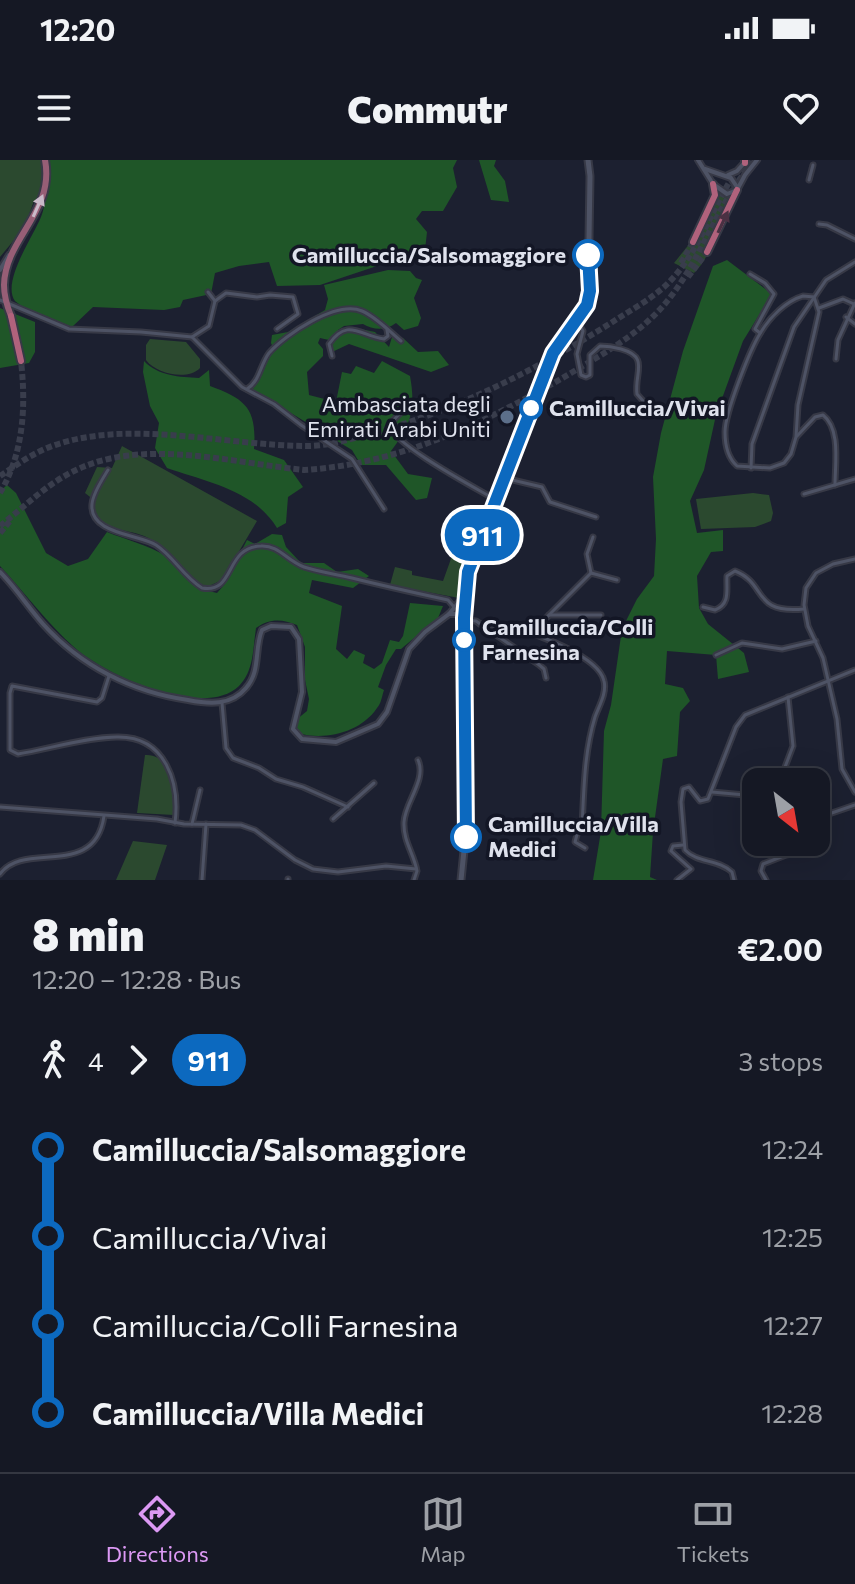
<!DOCTYPE html>
<html lang="en">
<head>
<meta charset="utf-8">
<style>
	:root { --surface:#151824; --page:#222531; --text:#f1f3f6; --muted:#9da0a6; --line:#343741; --accent:#dc99f4 }
	body { margin:0; font-family:Commissioner,sans-serif; background:var(--page); color:var(--text); height:100vh; display:flex; flex-direction:column; font-size:30px; white-space:nowrap }
	* { box-sizing:border-box; margin:0 }
	p { font-size:26px; color:var(--muted) }
	.icon { flex:none; width:44px; height:44px; fill:none; stroke:currentColor; stroke-width:2; stroke-linecap:round; stroke-linejoin:round }
	.map { position:relative; height:720px; overflow:hidden }
	.details { display:flex; flex-direction:column; background:var(--surface); flex:1 }
	.details>* { flex:none }
	.badge { padding:0 16px; border-radius:26px; font-size:28px; line-height:52px }
	.needle { width:52px; rotate:149deg }
	.controls { position:absolute; left:742px; top:608px; display:grid; gap:16px }
	.controls a { display:grid; place-items:center; width:88px; height:88px; border-radius:16px; background:var(--surface); box-shadow:0 8px 32px #0002,0 0 0 2px var(--line); font-size:40px }
	.map>.badge { position:absolute; translate:-50% -50%; box-shadow:0 0 0 4px #fff }
	.legs { display:flex; align-items:center; gap:12px; height:88px; padding:0 32px; font-size:26px }
	.legs p { margin-inline-start:auto }
	.summary { display:flex; align-items:center; justify-content:space-between; height:136px; padding:0 32px }
	h1 { font-size:44px; font-weight:800; line-height:60px }
	ul { padding:0 32px; list-style:none }
	li { display:flex; align-items:center; gap:28px; height:88px; font-size:30px }
	li i { display:grid; place-items:center; width:12px; height:100%; margin:0 10px; background:currentColor }
	li i::after { content:''; width:20px; height:20px; margin:-10px; border:6px solid; border-radius:50%; background:var(--surface) }
	li p { margin-inline-start:auto }
	li:first-child i { background:linear-gradient(#0000 50%,currentColor 0) }
	li:last-child i { background:linear-gradient(currentColor 50%,#0000 0) }
	.status { display:flex; justify-content:space-between; align-items:center; height:56px; padding:0 40px; background:var(--surface); direction:ltr }
	.status svg { height:22px; fill:currentColor }
	header { display:flex; justify-content:space-between; align-items:center; height:104px; padding:0 32px; background:var(--surface); font-size:36px; font-weight:800 }
	.dock { display:flex; justify-content:space-around; align-items:center; height:112px; border-top:2px solid var(--line); background:var(--surface); font-size:22px; color:var(--muted) }
	.dock a { display:grid; justify-items:center; gap:4px }
	.dock .selected { color:var(--accent) }
	.map>svg:first-child { display:block }
	.green { fill:#2b492f }
	.forest { fill:#1f5628 }
	.lines { fill:none; stroke-linecap:round; stroke-linejoin:round }
	.trunk-tunnel { stroke:#393d4c; stroke-width:6; stroke-dasharray:6 3; stroke-linecap:butt }
	.minor-casing { stroke:#373946; stroke-width:7 }
	.tertiary-casing { stroke:#373946; stroke-width:8 }
	.secondary-casing { stroke:#373946; stroke-width:9 }
	.primary-casing { stroke:#373946; stroke-width:10 }
	.trunk-casing { stroke:#373946; stroke-width:10 }
	.minor { stroke:#4e5365; stroke-width:3 }
	.tertiary { stroke:#4e5365; stroke-width:4 }
	.secondary { stroke:#4e5365; stroke-width:5 }
	.primary { stroke:#975e76; stroke-width:6 }
	.trunk { stroke:#b0627c; stroke-width:6 }
	.oneway { fill:#c9bac9 }
	.oneway2 { fill:#4a3143 }
	.line-1-casing { stroke:#fff; stroke-width:18 }
	.line-1 { stroke:#0c69bf; stroke-width:12 }
	.stop-1-dot { fill:#fff; stroke:#0c69bf; stroke-width:4 }
	.service-dot { fill:#5c6f8a; stroke:#131625; stroke-width:3 }
	.labels { text-anchor:middle; stroke-width:7; stroke-linejoin:round; paint-order:stroke }
	.stop-label { font-size:22px; font-weight:bold; fill:#dfe2ed; stroke:#131625; text-anchor:start }
	.poi-label { font-size:22px; fill:#dfe2ed; stroke:#131625; text-anchor:end }
</style>
</head>
<body>
<div class="status"><b>12:20</b><svg viewBox="0 0 49 12"><path d="M0 12V9h3v3zM5 12V6h3v6zM10 12V3h3v9zM15 12V0h3v12zM26 1h20v11H26zM47 4h2v5h-2z"/></svg></div>
<header><svg class="icon" aria-label="menu" viewBox="0 0 24 24"><path d="M4 6h16M4 12h16M4 18h16"/></svg>Commutr<svg class="icon" aria-label="heart" viewBox="0 0 24 24"><path d="M12 20l-8-8c-3-5 5-10 8-4 3-6 11-1 8 4z"/></svg></header>
<div class="map">
<svg width="855" height="720" viewBox="0 0 855 720">
	<rect width="100%" height="100%" fill="#1c2030"/>
	<g class="green">
		<path d="M0,0H42L44,20L39,41H34L24,68L0,97Z"/>
		<path d="M718,33L723,37H730C720,61 712,96 694,113L674,103L703,67Z"/>
		<path d="M150,179L186,182L200,199V208C188,221 156,214 146,200V185Z"/>
		<path d="M122,286L257,361L222,420L207,427C182,416 170,387 144,376C124,368 89,370 94,340L85,333L97,307L112,308Z"/>
		<path d="M753,333L769,335L773,353L771,361L755,367L701,369L696,339Z"/>
		<path d="M452,396L469,400L459,438L390,425L395,407L412,411V415L443,421Z"/>
		<path d="M145,595C173,593 176,635 174,655L137,653Z"/>
		<path d="M133,681L167,685L155,720H116Z"/>
	</g>
	<g class="forest">
		<path d="M42,0H457L453,8L457,27L443,51H422L416,59L427,72L425,90L320,125L277,126L269,102L239,106L215,113L211,134L183,140L180,147L164,150L93,147L72,167C57,160 27,152 15,141C0,120 39,69 43,51C47,36 43,15 42,0Z"/>
		<path d="M479,0H496L494,6L505,21L509,42L491,40Z"/>
		<path d="M727,100L772,134L743,181L716,255L704,310L690,341L697,373L723,370V391L711,392L697,416L699,448L708,464L744,493L749,512L718,519L716,495L667,491L665,524L683,528L690,541L680,552L677,596L663,599L653,672L650,717L657,720H593L601,671L604,571L611,545L622,469L637,439L654,416L656,379L653,317L661,273L683,191L713,106Z"/>
		<path d="M388,110L410,111L416,118L422,120L414,138L421,158L418,166L404,170L396,163C386,171 373,170 363,164L344,166L338,170L342,173L351,167L375,172L389,187L392,177L403,178L418,192L438,191L449,205L431,212L349,184L330,193L327,185L329,180L320,178L318,183L323,189V196L307,212L309,235L336,242L342,212L351,214L356,206L374,213L382,201L410,216C416,249 411,265 391,291L408,314L432,318L427,338L416,340L386,305H361L352,290L251,229L267,197L274,190L271,183L272,175L288,172L325,150L328,139L324,125Z"/>
		<path d="M0,148L35,162V192L29,203L0,208Z"/>
		<path d="M144,201C158,216 180,217 199,218L209,210L210,226C246,239 257,249 254,289L284,300L303,327L288,337L286,363L277,368C254,330 207,322 167,308L155,288L159,263L150,246L143,212Z"/>
		<path d="M7,325L16,333L46,393L68,406L88,399L107,372C127,380 148,385 166,396C190,411 181,425 217,433L224,425L247,380L255,384L272,374L282,375L286,387L301,403H324L337,412L358,409L369,416L353,428L312,420L309,433L342,446L336,489L347,499L354,490L365,495L363,503L374,509L382,503L390,480L399,482L403,476L410,443L443,446L438,458L401,489H396L386,505L378,527L384,530C382,536 381,544 377,548C361,572 327,580 301,574L296,568V560L307,551L309,539L305,520V487L297,465C282,459 270,458 256,468C253,488 254,511 239,526C204,560 105,515 75,488C47,463 25,433 0,406V331Z"/>
	</g>
	<g class="lines">
		<g class="trunk-tunnel">
			<path d="M681,103L693,82"/>
			<path d="M688,117L707,92"/>
			<path d="M0,316C15,306 30,295 47,288C124,257 226,286 307,286C327,286 347,280 366,275C454,252 538,209 614,161C634,148 657,136 673,118C702,86 713,44 738,9"/>
			<path d="M0,333C24,292 26,246 21,201"/>
			<path d="M0,366C24,347 47,324 74,311C142,277 232,303 304,310C401,304 489,261 571,213C608,191 646,170 672,135C704,93 719,40 755,0"/>
			<path d="M0,373L10,361"/>
		</g>
		<defs>
			<g id="minor">
				<path d="M809,20L813,5"/>
				<path d="M819,64L827,65L855,79"/>
				<path d="M750,114L765,123L774,134L755,169L760,173"/>
				<path d="M208,132L215,141"/>
				<path d="M803,136L814,137L819,152L798,245L796,277L791,294L784,303L770,308L737,306C728,298 725,284 725,272C725,253 750,189 761,172C770,157 786,141 803,136Z"/>
				<path d="M0,140L69,169L141,172L192,177L242,227L274,244L301,265L352,299L384,349"/>
				<path d="M819,148L843,139L854,144"/>
				<path d="M846,157L855,164"/>
				<path d="M577,161L583,171L577,194L581,215L586,217L590,215V195L600,186C608,186 614,187 621,189C650,197 634,213 637,234L651,250"/>
				<path d="M192,177L209,166L215,141L226,133L257,137L270,135L293,137L298,154L277,169"/>
				<path d="M332,196L329,184C348,157 360,176 384,179L388,176L387,170"/>
				<path d="M836,199L838,180L855,143"/>
				<path d="M247,229C260,221 260,205 269,193C285,175 336,140 362,151C376,157 389,171 401,181"/>
				<path d="M403,250L389,265C394,285 474,327 496,340"/>
				<path d="M797,276L815,257L823,255C841,269 835,304 835,325"/>
				<path d="M751,308L752,284L794,167L826,120L855,102"/>
				<path d="M108,310C102,320 93,333 92,344C89,374 138,374 156,385C173,396 184,417 202,428C236,434 224,387 261,386C279,385 287,401 304,407C319,412 336,414 352,418C384,426 416,433 448,440L454,447"/>
				<path d="M504,318L542,327L550,342L596,357"/>
				<path d="M804,334L855,319"/>
				<path d="M855,399L833,404L816,413L806,428L804,445L808,466L823,498L837,559L842,609L855,632"/>
				<path d="M591,413L587,394L593,377"/>
				<path d="M703,447L715,450C731,444 726,429 727,416L735,411C768,424 751,454 804,449"/>
				<path d="M549,455H601"/>
				<path d="M464,460L476,461L538,504L544,509L546,518"/>
				<path d="M480,464C490,465 501,464 511,467C534,473 599,496 604,521C607,533 599,546 595,557C584,593 584,630 582,667L592,665"/>
				<path d="M530,474L591,413L617,420"/>
				<path d="M716,495L742,483L782,489L816,481"/>
				<path d="M109,516L102,538L97,542L12,526L10,533V590L18,594C48,589 88,577 117,577C166,576 180,623 175,663"/>
				<path d="M222,543L226,588L233,598L259,608L276,619L303,627L348,647"/>
				<path d="M786,622L782,615L793,586L788,537"/>
				<path d="M712,632L756,636"/>
				<path d="M0,647L157,659L184,664L241,665L255,670L295,700L313,709L338,712L386,706L416,709"/>
				<path d="M333,659L374,623"/>
				<path d="M192,664L200,630"/>
				<path d="M582,667L578,671L575,682L585,688"/>
				<path d="M744,668L756,661"/>
				<path d="M816,669L826,655L855,645"/>
				<path d="M0,714C24,680 95,720 104,656"/>
				<path d="M202,720L206,664"/>
				<path d="M288,720V719"/>
				<path d="M414,720L417,711C414,694 403,681 404,662C405,642 427,620 418,600"/>
				<path d="M677,720L691,709L671,691L673,686L683,685"/>
				<path d="M734,720L732,712C718,699 697,703 685,690L681,642L683,629L689,627L700,641L708,639L736,567L745,555L855,510"/>
				<path d="M766,720L761,711L763,704L786,695L806,691L811,682"/>
			</g>
			<g id="tertiary">
				<path d="M698,0L713,24L727,34L737,30L745,15L757,0"/>
				<path d="M705,9L731,18L737,27"/>
				<path d="M728,15L737,11L746,1"/>
				<path d="M0,110L9,95"/>
				<path d="M0,412C16,428 28,447 43,464C81,506 132,532 188,540C209,544 231,546 246,528C261,511 254,489 262,470L271,466L291,467L299,479L302,532L293,569L302,579L336,582L378,564L387,552L409,489L425,472L449,454L465,435"/>
				<path d="M449,454H460L464,458"/>
			</g>
			<path id="secondary" d="M461,720L466,671L464,460L468,412L553,193L588,141L590,16L588,0"/>
			<path id="primary" d="M11,156C7,146 4,135 4,125C5,78 55,52 45,0"/>
			<g id="trunk">
				<path d="M745,3V0"/>
				<path d="M693,82L715,35L713,24"/>
				<path d="M707,92L737,30"/>
				<path d="M11,156L21,201"/>
			</g>
		</defs>
		<use href="#minor" class="minor-casing"/>
		<use href="#tertiary" class="tertiary-casing"/>
		<use href="#secondary" class="secondary-casing"/>
		<use href="#primary" class="primary-casing"/>
		<use href="#trunk" class="trunk-casing"/>
		<use href="#minor" class="minor"/>
		<use href="#tertiary" class="tertiary"/>
		<use href="#secondary" class="secondary"/>
		<use href="#primary" class="primary"/>
		<use href="#trunk" class="trunk"/>
	</g>
	<defs><path id="oneway-solid" d="M-6-.8H1V-3.2L6.5 0L1 3.2V.8H-6Z" transform="scale(2)"/></defs>
	<use class="oneway" href="#oneway-solid" transform="translate(38 46) rotate(-66)"/>
	<use class="oneway2" href="#oneway-solid" transform="translate(723 62) rotate(-65)"/>
	<g class="lines">
		<defs>
			<path id="line-1" d="M466,677L464,458L468,412L553,193L587,145L590,131L588,95"/>
		</defs>
		<use href="#line-1" class="line-1-casing"/>
		<use href="#line-1" class="line-1"/>
	</g>
	<g class="stop-1-dot">
		<circle cx="588" cy="95" r="14"/>
		<circle cx="531" cy="248" r="10"/>
		<circle cx="464" cy="480" r="10"/>
		<circle cx="466" cy="677" r="14"/>
	</g>
	<circle class="service-dot" cx="507" cy="257" r="8"/>
	<g class="labels">
		<g class="stop-label">
			<text x="566" y="103" text-anchor="end">Camilluccia/Salsomaggiore</text>
			<text x="549" y="256">Camilluccia/Vivai</text>
			<text x="482" y="475">Camilluccia/Colli<tspan x="482" dy="25">Farnesina</tspan></text>
			<text x="488" y="672">Camilluccia/Villa<tspan x="488" dy="25">Medici</tspan></text>
		</g>
		<g class="poi-label">
			<text x="491" y="252">Ambasciata degli<tspan x="491" dy="25">Emirati Arabi Uniti</tspan></text>
		</g>
	</g>
</svg>
<div class="controls">
<a><svg class="needle" viewBox="-14 -14 28 28"><path d="M0-13l5 13h-10z" fill="#e53935"/><path d="M0 13l5-13h-10z" fill="#9da0a6"/></svg></a>
</div>
<b class="badge" style="left:482px;top:375px;background:#0c69bf;color:#fff">911</b>
</div>
<section class="details">
<div class="summary"><div><h1>8 min</h1><p>12:20 – 12:28 · Bus</p></div><b>€2.00</b></div>
<div class="legs"><svg class="icon" aria-label="walk" viewBox="0 0 24 24"><circle cx="13" cy="4" r="2"/><path d="M13 8l-2 6 4 7M11 14l-3 7M7 12l3-4h3l4 4"/></svg>4<svg class="icon" aria-label="forward" viewBox="0 0 24 24"><path d="M9 5l7 7-7 7"/></svg><b class="badge" style="background:#0c69bf;color:#fff">911</b><p>3 stops</p></div>
<ul>
<li><i style="color:#0c69bf"></i><b>Camilluccia/Salsomaggiore</b><p>12:24</p></li>
<li><i style="color:#0c69bf"></i><span>Camilluccia/Vivai</span><p>12:25</p></li>
<li><i style="color:#0c69bf"></i><span>Camilluccia/Colli Farnesina</span><p>12:27</p></li>
<li><i style="color:#0c69bf"></i><b>Camilluccia/Villa Medici</b><p>12:28</p></li>
</ul>
</section>
<nav class="dock">
<a class="selected"><svg class="icon" aria-label="directions" viewBox="0 0 24 24"><path d="M12 3l9 9-9 9-9-9zM9 14v-3h6M13 9l2 2-2 2"/></svg>Directions</a>
<a><svg class="icon" aria-label="map" viewBox="0 0 24 24"><path d="M3 6l6-2 6 2 6-2v14l-6 2-6-2-6 2zM9 4v14M15 6v14"/></svg>Map</a>
<a><svg class="icon" aria-label="tickets" viewBox="0 0 24 24"><path d="M3 7h18v10H3zM15 7v10"/></svg>Tickets</a>
</nav>
</body>
</html>
